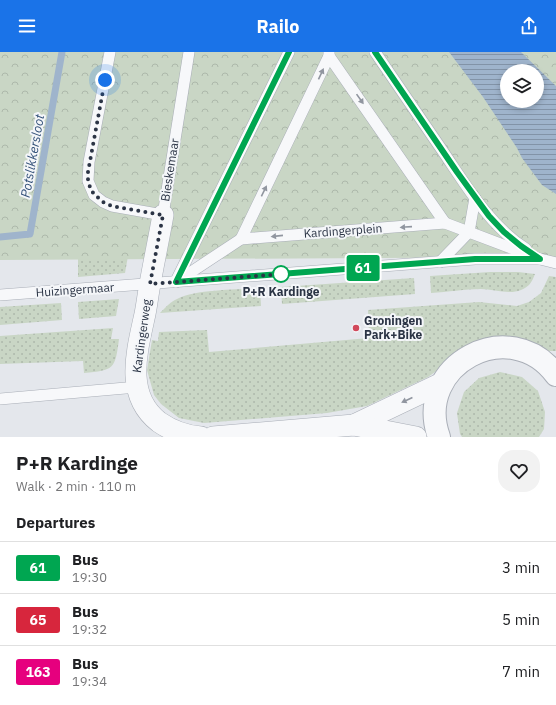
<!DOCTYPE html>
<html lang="en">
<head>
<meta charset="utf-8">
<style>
	:root { --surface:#fff; --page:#f2f2f2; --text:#202124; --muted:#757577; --line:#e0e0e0; --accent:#1a73e8 }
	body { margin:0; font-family:"IBM Plex Sans",sans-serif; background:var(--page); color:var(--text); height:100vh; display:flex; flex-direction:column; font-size:15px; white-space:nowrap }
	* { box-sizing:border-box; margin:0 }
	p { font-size:13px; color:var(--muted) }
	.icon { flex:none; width:22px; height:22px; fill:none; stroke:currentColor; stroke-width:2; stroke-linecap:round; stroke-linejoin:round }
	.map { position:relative; height:385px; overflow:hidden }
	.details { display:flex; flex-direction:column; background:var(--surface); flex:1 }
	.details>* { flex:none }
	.badge { padding:0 8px; border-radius:3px; font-size:14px; line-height:26px }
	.tools { position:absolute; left:500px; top:12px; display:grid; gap:8px }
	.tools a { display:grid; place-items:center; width:44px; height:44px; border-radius:50%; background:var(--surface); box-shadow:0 2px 6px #0003; font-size:20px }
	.you { position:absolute; width:20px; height:20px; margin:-10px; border:3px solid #fff; border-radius:50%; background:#1a73e8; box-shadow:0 0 0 6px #1a73e833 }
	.map>.badge { position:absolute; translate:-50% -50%; box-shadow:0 0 0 2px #fff }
	h2 { padding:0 16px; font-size:15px; line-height:36px }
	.round { display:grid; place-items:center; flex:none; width:42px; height:42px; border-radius:16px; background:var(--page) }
	.overview { display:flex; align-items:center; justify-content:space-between; height:68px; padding:0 16px }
	h1 { font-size:19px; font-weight:700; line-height:30px }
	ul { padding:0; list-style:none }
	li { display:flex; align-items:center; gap:12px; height:52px; padding:0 16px; border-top:1px solid var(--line) }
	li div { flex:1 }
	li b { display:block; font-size:15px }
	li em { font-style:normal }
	li .badge { min-width:44px; font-weight:700; text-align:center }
	header { display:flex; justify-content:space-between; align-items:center; height:52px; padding:0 16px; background:var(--accent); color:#fff; font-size:18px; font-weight:700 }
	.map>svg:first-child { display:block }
	.grass { fill:url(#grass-dots) }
	.park { fill:url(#park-crowns); fill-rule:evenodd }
	.water { fill:url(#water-rules); fill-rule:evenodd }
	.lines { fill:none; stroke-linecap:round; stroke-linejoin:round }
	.stream { stroke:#9fb4cc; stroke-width:7 }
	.service-casing { stroke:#a9aeb7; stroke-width:12 }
	.minor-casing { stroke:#a9aeb7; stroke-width:22 }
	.tertiary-casing { stroke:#a9aeb7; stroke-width:24 }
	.service { stroke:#f7f8fa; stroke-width:11 }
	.minor { stroke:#f7f8fa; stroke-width:21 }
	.tertiary { stroke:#f7f8fa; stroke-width:22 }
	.oneway { fill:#9196a0 }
	.line-casing { stroke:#fff; stroke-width:9 }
	.line { stroke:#00a651; stroke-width:6 }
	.walk { stroke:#2b3445; stroke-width:4; stroke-dasharray:0 7.2 }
	.stop-dot { fill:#fff; stroke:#00a651; stroke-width:2 }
	.poi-dot { fill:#d1495b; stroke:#f4f6f9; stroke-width:1.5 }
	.labels { text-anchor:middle; stroke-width:4; stroke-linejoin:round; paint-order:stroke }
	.street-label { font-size:12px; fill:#2b3445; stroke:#f4f6f9 }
	.stop-label { font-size:12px; font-weight:bold; fill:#2b3445; stroke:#f4f6f9 }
	.poi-label { font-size:12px; font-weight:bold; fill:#2b3445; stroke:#f4f6f9; text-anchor:start }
	.water-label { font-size:13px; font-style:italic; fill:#34527a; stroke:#f4f6f9 }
</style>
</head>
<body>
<header><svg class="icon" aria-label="menu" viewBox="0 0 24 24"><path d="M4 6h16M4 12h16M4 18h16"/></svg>Railo<svg class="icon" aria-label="share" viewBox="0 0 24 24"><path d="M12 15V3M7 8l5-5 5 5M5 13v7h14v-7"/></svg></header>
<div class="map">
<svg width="556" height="385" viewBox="0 0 556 385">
	<defs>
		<pattern id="grass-dots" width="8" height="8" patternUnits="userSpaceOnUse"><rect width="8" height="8" fill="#c9d6c5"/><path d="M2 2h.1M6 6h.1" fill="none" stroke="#adb8ab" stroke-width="1.8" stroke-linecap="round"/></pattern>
		<pattern id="park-crowns" width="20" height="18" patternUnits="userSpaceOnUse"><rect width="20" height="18" fill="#c9d6c5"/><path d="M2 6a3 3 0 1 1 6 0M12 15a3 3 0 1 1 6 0" fill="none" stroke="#adb8ab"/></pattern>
		<pattern id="water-rules" width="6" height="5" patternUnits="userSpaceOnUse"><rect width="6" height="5" fill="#9fb4cc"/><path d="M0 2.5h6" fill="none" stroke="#8293a7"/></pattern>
	</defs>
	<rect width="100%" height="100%" fill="#e4e7ec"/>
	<g class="grass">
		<path d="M134,170L125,221L78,225V196Z"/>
		<path d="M490,220H518L535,222C532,230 529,235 521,238C509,243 493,237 481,237C465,237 448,240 431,241L430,224Z"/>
		<path d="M549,224L556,225V299H546L535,294L442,315L428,325L367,354L327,361L204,371L179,366L161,352L154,343L147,318L152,288L158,289L159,280L207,278L209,300L369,286L368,258L479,250L517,254L529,250L541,241Z"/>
		<path d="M414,226L415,242L282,252L281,235Z"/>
		<path d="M260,236L261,254L160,261C165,256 170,250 177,247C197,237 237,238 260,236Z"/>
		<path d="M119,247L116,264L79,267L78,250Z"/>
		<path d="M61,251L62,268L0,273V255Z"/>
		<path d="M113,276L111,287H119C115,318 114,318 84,321L83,309L0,312V284Z"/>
		<path d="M500,320L522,325L538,339L545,360L544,377L539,385H462L460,382L457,361L464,340L479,326Z"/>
	</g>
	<path class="park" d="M0,0H556V205L0,208ZM507,19H537V49H507Z"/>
	<path class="water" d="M449,0H521L556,34V142L542,133L522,106L517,96L483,45ZM507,19H537V49H507Z"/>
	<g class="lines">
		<path class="stream" d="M0,185L30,182L62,0"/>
		<defs>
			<g id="service">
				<path d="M110,0L89,110L88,129L94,143L103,150L112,154L163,163L189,0"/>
				<path d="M375,0C398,34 421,67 444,101C467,135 490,174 526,197"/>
				<path d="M329,4L445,171"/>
				<path d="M241,187L329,4V0"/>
				<path d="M440,210L469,180L475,146"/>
				<path d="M176,229L289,0"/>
				<path d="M176,230L241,187L445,171L540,207L556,211"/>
				<path d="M0,243L475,207H540"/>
				<path d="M0,347L137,335"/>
			</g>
			<g id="minor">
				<path d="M163,163C159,186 154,209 150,232C148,242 147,252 145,262C137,299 124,343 159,370C172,379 186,384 201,385"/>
				<path d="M354,373L442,331"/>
				<path d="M213,385L354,373L416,385"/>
			</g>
			<path id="tertiary" d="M439,385C413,313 510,261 556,323"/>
		</defs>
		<use href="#service" class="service-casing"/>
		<use href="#minor" class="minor-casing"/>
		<use href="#tertiary" class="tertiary-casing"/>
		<use href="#service" class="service"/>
		<use href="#minor" class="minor"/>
		<use href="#tertiary" class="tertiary"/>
	</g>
	<defs><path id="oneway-solid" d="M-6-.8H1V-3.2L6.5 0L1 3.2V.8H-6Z"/></defs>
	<g class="oneway">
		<use href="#oneway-solid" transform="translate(321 22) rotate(-65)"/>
		<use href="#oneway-solid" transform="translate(360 47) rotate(55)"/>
		<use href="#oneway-solid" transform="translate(264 139) rotate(-64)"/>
		<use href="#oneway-solid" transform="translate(406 175) rotate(176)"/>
		<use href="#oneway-solid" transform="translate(277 184) rotate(174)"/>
		<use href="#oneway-solid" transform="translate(407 348) rotate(155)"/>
	</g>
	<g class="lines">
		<defs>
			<path id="line" d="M289,0L176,230L475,207H540L521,194L504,180L489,164L457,120L375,0"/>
		</defs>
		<use href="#line" class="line-casing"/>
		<use href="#line" class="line"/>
		<path class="walk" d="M105,28L88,120V129L91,138L94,142L103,150L112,154L163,163L150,232L283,222H281"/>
	</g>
	<circle class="stop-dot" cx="281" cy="222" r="8"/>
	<circle class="poi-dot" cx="356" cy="276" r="4"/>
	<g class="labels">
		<g class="street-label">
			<text transform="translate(170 118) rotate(-81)" y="4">Bieskemaar</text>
			<text transform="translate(343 179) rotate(-4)" y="4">Kardingerplein</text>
			<text transform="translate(75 238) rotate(-4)" y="4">Huizingermaar</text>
			<text transform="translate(142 284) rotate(-82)" y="4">Kardingerweg</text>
		</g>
		<g class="stop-label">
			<text x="281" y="244">P+R Kardinge</text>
		</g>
		<g class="poi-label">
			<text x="364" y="273">Groningen<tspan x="364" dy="14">Park+Bike</tspan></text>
		</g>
		<g class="water-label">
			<text transform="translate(32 104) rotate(-80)" y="5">Potslikkersloot</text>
		</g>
	</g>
</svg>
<div class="tools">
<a><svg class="icon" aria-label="layers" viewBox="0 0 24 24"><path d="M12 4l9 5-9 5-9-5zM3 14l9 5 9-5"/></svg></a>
</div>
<div class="you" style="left:105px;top:28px"></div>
<b class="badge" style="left:363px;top:216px;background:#00a651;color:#fff">61</b>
</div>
<section class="details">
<div class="overview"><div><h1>P+R Kardinge</h1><p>Walk · 2 min · 110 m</p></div><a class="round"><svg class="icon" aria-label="heart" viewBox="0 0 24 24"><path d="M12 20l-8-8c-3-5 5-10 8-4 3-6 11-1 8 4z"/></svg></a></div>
<h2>Departures</h2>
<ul>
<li><span class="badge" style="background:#00a651;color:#fff">61</span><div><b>Bus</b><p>19:30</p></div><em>3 min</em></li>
<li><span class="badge" style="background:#d7263d;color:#fff">65</span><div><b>Bus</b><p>19:32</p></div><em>5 min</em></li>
<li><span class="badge" style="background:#e6007e;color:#fff">163</span><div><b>Bus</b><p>19:34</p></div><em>7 min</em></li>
</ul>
</section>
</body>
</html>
